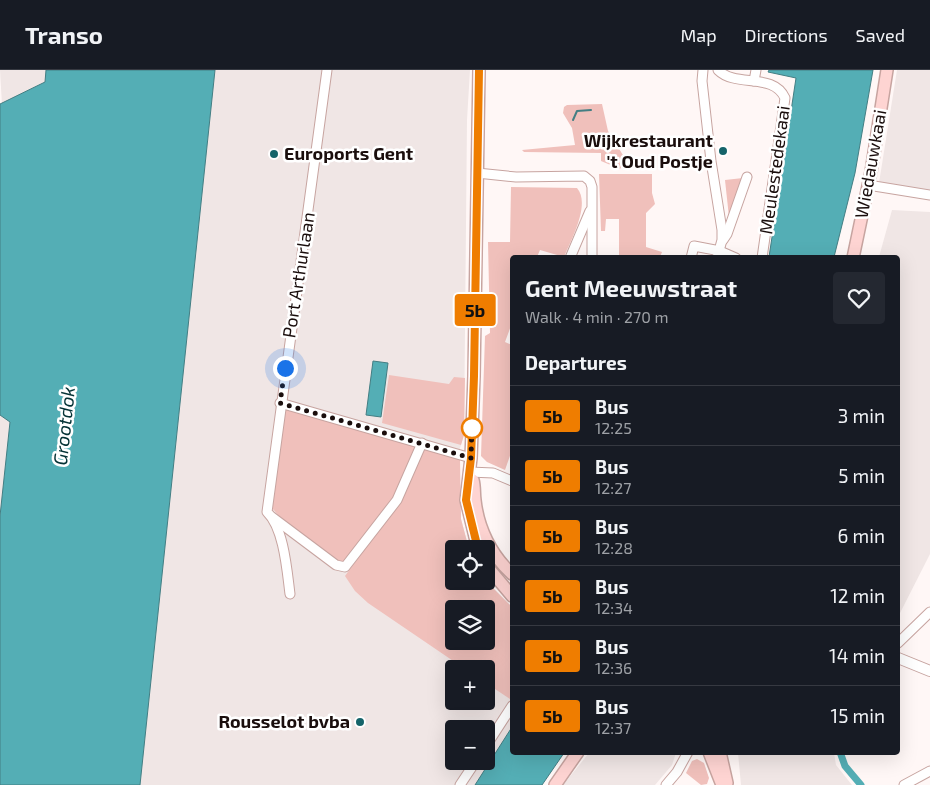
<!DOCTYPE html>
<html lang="en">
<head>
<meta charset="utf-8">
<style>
	:root { --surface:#171b24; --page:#242831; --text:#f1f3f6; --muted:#9ea1a6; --line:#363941 }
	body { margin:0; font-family:"Exo 2",sans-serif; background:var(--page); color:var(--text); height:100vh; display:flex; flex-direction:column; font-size:19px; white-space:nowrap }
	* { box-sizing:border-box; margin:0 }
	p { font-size:16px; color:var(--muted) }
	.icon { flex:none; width:28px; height:28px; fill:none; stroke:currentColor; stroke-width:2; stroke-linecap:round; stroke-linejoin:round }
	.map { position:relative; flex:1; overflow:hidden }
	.panel { position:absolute; left:510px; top:185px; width:390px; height:500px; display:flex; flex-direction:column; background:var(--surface); border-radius:5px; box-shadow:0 5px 20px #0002 }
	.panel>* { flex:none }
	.badge { padding:0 10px; border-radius:4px; font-size:18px; line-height:32px }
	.buttons { position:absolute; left:445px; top:470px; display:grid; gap:10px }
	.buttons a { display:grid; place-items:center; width:50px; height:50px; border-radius:5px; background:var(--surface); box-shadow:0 5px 20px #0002; font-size:25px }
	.you { position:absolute; width:25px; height:25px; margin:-12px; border:4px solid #fff; border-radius:50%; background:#1a73e8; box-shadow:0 0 0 8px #1a73e833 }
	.map>.badge { position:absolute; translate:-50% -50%; box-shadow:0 0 0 2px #fff }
	h2 { padding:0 15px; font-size:19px; line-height:45px }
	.round { display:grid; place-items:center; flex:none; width:52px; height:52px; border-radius:5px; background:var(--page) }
	.head { display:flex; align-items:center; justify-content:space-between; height:85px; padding:0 15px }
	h1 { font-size:24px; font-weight:700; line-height:38px }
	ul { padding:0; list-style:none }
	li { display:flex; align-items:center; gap:15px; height:60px; padding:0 15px; border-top:1px solid var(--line) }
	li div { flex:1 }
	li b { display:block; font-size:19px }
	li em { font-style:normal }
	li .badge { min-width:55px; font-weight:700; text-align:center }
	header { display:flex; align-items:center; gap:30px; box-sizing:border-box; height:70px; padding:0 25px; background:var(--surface); border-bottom:1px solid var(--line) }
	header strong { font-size:24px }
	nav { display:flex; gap:28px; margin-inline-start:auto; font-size:18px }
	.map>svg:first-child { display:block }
	.built { fill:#f0e6e5; fill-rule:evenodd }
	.green { fill:#f0c0bb; fill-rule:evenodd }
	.water { fill:#54aeb5; stroke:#437e83 }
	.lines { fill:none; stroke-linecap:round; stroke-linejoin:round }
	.stream { stroke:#437e83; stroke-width:2 }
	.canal { stroke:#54aeb5; stroke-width:7 }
	.minor-casing { stroke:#c7a4a0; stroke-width:11 }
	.tertiary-casing { stroke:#c7a4a0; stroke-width:12 }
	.secondary-casing { stroke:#c7a4a0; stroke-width:14 }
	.minor { stroke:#fff; stroke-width:9 }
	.tertiary { stroke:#fff; stroke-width:10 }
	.secondary { stroke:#fed4d2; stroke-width:11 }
	.line-casing { stroke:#fff; stroke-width:11 }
	.line { stroke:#ef7d00; stroke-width:8 }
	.walk { stroke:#1a0e0d; stroke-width:5; stroke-dasharray:0 9 }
	.poi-dot { fill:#15646a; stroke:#fff; stroke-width:2 }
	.stop-dot { fill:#fff; stroke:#ef7d00; stroke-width:2.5 }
	.labels { text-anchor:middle; stroke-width:5; stroke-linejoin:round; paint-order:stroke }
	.poi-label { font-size:18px; font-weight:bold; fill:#1a0e0d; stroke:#fff; text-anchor:end }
	.street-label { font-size:18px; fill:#1a0e0d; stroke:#fff }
	.water-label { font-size:19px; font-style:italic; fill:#043235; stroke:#fff }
</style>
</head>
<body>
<header>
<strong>Transo</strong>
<nav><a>Map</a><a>Directions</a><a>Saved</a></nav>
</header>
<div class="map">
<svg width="930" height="715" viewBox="0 0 930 715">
	<rect width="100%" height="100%" fill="#fff7f6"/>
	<g class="built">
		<path d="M0,0H46L45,12L2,35Z"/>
		<path d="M215,0H470L467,50L464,365L460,378V433L461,449L469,479H454V511H486L512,537V657L475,715H140ZM454,539H486V571H454ZM454,599H486V631H454ZM454,659H486V691H454Z"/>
		<path d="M897,0H930V122L879,113Z"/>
		<path d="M892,140L930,142V484L898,547V188L879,187Z"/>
		<path d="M0,345L10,351L0,446Z"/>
		<path d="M589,683V682L676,683L672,695L655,715H563Z"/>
		<path d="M738,683H834L836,695L852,715H741Z"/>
	</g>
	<g class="green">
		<path d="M602,34L608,61L626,90L620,99L601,91V83L524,82L522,80L575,75L572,58L563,43L564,37L567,35Z"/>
		<path d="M599,104H652V123L655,134L646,143V177L662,182L660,187H619V149H606L605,161H601Z"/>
		<path d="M743,108L729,147L725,110Z"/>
		<path d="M511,117L577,118C591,134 571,170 564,187L540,180L537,187L512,188V253L505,272L512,275V380L505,400L487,392L481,386L485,266L490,263L488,172H510Z"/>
		<path d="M389,305L449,314L454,307L465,308L464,365L461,375L382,353Z"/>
		<path d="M285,339L416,375L393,430L343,493L335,489L279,446L272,438Z"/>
		<path d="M423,377L460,389L461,449L469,479H454V511H486L512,537V625L510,629L486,613V599H465L368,533L355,521L345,506L399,431ZM454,539H486V571H454Z"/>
		<path d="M697,689L704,693L709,708L707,714L701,715L686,703L692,691Z"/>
	</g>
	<g class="water">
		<path d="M46,0H215L140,715H0V446L10,352L0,345V34L45,12Z"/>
		<path d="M769,0H873L855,103L834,187H769L796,8L768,2Z"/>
		<path d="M373,291L388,293L381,347L366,345Z"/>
		<path d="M512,657V682L564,683L542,715H475Z"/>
	</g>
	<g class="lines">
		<path class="stream" d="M573,50L577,41L591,40"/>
		<path class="canal" d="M840,682L845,696L861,715"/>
		<defs>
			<g id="minor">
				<path d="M703,0L702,11L711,91L722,160V170L717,188"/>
				<path d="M718,0C736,18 773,2 785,28L762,188"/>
				<path d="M754,11L756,0"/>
				<path d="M477,103L516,107L584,106L590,111L592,117V188"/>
				<path d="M868,115L930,125"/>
				<path d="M723,170L727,164L747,107"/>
				<path d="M570,188L590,141"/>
				<path d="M691,188L694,176L720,181L736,188"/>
				<path d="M280,333L471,388"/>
				<path d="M470,402L493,403L512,411"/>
				<path d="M272,447L336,495L345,497L397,430L422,373"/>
				<path d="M290,524C287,501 284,458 267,442L327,0"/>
				<path d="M898,573L930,542"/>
				<path d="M486,676L512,636"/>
				<path d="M460,715L476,691"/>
				<path d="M666,715L677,702L688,682"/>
				<path d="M904,715L930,701"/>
			</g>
			<path id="tertiary" d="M898,588L930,601"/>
			<g id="secondary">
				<path d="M853,188L871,102L887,0"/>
				<path d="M473,410C475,417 474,424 475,430C478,458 491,485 512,504"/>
				<path d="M478,479L466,430L471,388L474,306L479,0"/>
				<path d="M486,495L512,526"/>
				<path d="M709,682L722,715"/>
				<path d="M720,682L727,713"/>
				<path d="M555,715L578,682"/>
			</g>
		</defs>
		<use href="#minor" class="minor-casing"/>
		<use href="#tertiary" class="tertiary-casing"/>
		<use href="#secondary" class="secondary-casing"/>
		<use href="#minor" class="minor"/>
		<use href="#tertiary" class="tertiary"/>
		<use href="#secondary" class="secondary"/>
	</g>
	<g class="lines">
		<defs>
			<path id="line" d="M478,479L466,430L471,388L474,306L479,0"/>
		</defs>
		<use href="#line" class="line-casing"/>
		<use href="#line" class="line"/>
		<path class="walk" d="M285,298L280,333L471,388L472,353V358"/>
	</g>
	<g class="poi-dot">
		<circle cx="723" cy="81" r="5"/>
		<circle cx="274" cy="84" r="5"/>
		<circle cx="360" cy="652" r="5"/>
	</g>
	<circle class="stop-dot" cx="472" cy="358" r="10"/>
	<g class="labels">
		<g class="poi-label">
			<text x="713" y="77">Wijkrestaurant<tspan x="713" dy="21">'t Oud Postje</tspan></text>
			<text x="284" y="90" text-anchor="start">Euroports Gent</text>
			<text x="350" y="658">Rousselot bvba</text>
		</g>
		<g class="street-label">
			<text transform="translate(871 94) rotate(-80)" y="6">Wiedauwkaai</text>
			<text transform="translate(775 100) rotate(-82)" y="6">Meulestedekaai</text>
			<text transform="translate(299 205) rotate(-81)" y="6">Port Arthurlaan</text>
		</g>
		<g class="water-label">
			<text transform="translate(64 356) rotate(-84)" y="7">Grootdok</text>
		</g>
	</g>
</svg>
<div class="buttons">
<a><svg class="icon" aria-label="locate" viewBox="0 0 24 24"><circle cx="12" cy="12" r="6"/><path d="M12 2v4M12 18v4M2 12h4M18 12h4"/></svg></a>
<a><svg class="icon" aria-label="layers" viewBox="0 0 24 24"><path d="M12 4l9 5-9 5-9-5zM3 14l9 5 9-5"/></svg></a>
<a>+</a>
<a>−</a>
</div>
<div class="you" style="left:285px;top:298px"></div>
<b class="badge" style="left:475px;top:240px;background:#ef7d00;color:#111">5b</b>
<section class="panel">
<div class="head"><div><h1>Gent Meeuwstraat</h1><p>Walk · 4 min · 270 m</p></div><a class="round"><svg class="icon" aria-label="heart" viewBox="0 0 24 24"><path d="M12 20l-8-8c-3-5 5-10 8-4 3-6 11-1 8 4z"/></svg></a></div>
<h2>Departures</h2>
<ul>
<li><span class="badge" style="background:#ef7d00;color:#111">5b</span><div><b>Bus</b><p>12:25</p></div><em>3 min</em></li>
<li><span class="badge" style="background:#ef7d00;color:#111">5b</span><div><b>Bus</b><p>12:27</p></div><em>5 min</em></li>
<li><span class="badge" style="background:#ef7d00;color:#111">5b</span><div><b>Bus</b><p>12:28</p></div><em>6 min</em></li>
<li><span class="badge" style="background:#ef7d00;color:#111">5b</span><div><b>Bus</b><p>12:34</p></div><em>12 min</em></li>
<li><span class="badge" style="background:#ef7d00;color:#111">5b</span><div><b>Bus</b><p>12:36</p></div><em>14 min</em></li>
<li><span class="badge" style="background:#ef7d00;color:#111">5b</span><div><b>Bus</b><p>12:37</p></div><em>15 min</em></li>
</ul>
</section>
</div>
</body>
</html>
